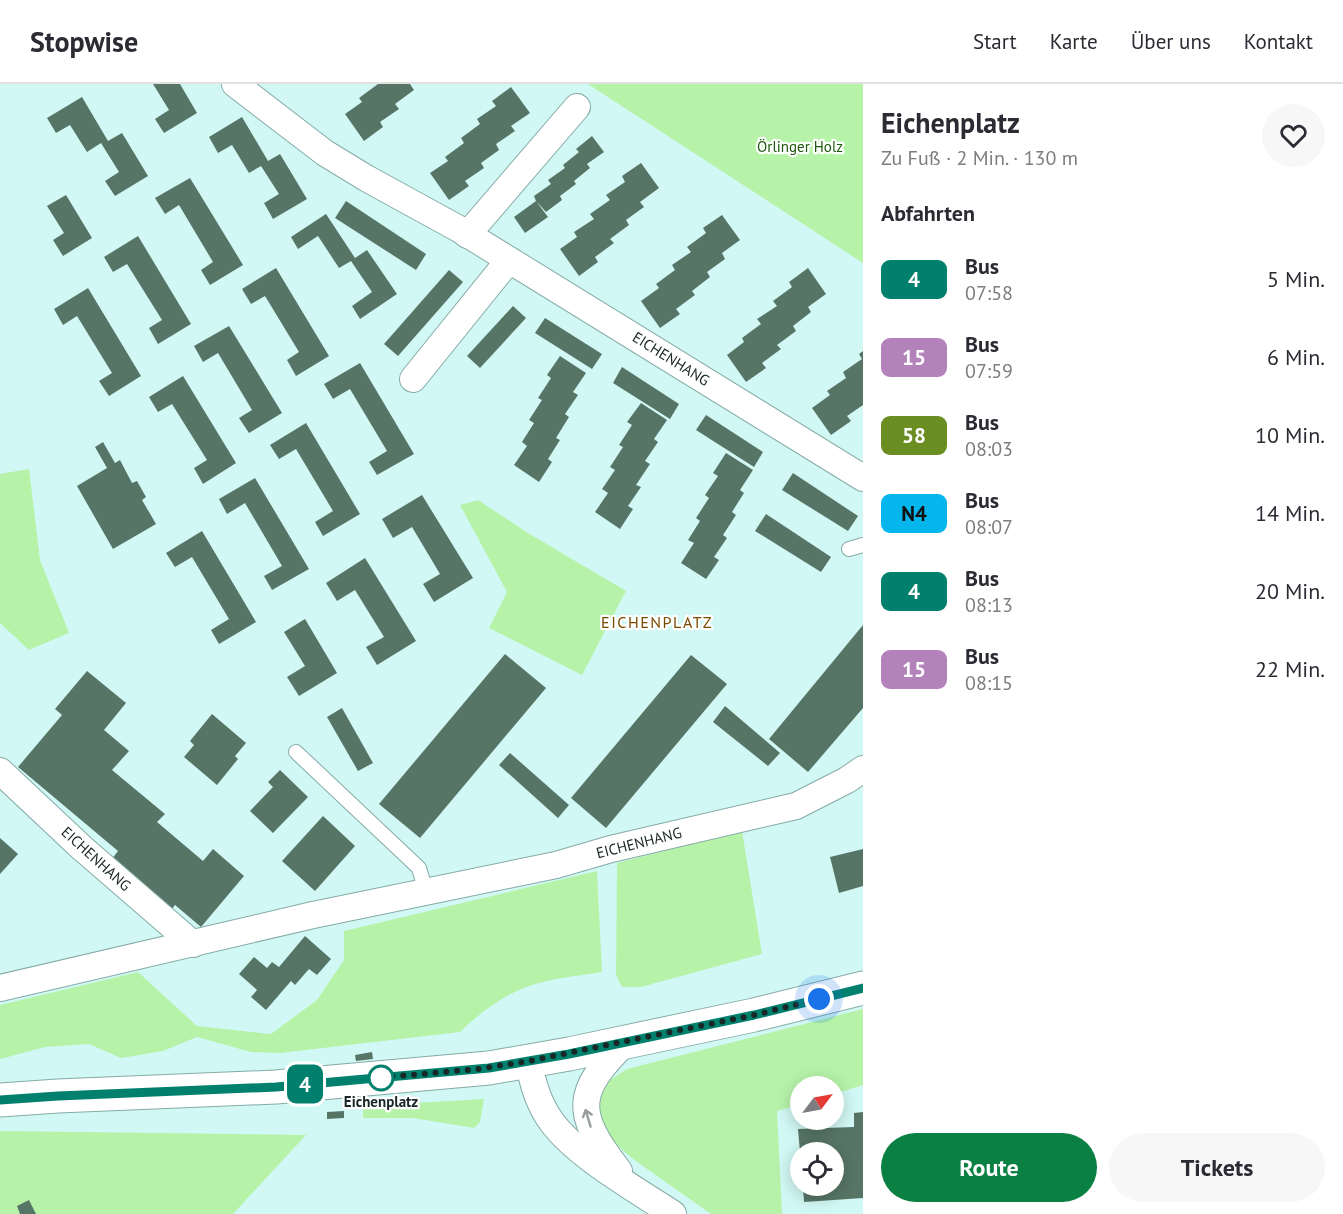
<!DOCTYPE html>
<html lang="de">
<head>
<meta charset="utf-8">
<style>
	:root { --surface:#fff; --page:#f7f7f7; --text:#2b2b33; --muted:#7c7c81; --line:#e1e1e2; --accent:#0b8043 }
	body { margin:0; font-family:"PT Sans",sans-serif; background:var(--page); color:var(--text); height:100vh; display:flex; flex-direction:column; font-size:22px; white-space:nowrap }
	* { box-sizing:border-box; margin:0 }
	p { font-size:20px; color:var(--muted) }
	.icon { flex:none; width:33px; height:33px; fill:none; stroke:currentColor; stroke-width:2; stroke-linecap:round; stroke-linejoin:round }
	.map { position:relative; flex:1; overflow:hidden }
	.details { display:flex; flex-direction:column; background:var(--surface); width:480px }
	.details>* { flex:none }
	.badge { padding:0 12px; border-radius:9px; font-size:21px; line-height:39px }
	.needle { width:39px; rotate:58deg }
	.controls { position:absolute; left:790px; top:992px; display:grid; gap:12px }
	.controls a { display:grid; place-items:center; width:54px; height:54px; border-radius:50%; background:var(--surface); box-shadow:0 3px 15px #0003; font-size:30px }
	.you { position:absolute; width:30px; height:30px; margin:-15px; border:4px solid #fff; border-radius:50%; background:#1a73e8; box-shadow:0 0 0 9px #1a73e833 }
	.map>.badge { position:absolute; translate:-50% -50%; box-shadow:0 0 0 3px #fff }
	h2 { padding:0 18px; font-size:22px; line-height:54px }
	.round { display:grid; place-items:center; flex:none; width:63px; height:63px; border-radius:32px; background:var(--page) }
	.head { display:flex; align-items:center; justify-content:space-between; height:102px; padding:0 18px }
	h1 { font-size:28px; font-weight:700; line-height:45px }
	.cta { display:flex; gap:12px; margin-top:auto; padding:12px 18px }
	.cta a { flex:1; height:69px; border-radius:36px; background:var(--accent); color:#fff; font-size:24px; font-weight:700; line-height:69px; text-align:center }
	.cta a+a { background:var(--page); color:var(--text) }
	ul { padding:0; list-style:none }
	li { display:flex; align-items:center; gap:18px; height:78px; padding:0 18px }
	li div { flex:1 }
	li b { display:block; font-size:22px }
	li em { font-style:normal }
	li .badge { min-width:66px; font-weight:700; text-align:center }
	header { display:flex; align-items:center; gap:36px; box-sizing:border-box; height:84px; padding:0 30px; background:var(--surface); border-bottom:2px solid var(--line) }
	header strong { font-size:28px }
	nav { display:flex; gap:33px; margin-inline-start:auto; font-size:21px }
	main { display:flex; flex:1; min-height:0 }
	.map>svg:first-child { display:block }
	.green { fill:#b6f3a9 }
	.building { fill:#577567 }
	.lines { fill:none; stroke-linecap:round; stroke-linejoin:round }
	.service-casing { stroke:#85aba7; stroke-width:16 }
	.minor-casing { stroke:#85aba7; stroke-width:28 }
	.secondary-casing { stroke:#85aba7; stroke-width:35 }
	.service { stroke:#fff; stroke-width:14 }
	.minor { stroke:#fff; stroke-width:26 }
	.secondary { stroke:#fff; stroke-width:33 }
	.oneway { stroke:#979e9d }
	.line-casing { stroke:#fff; stroke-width:14 }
	.line { stroke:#01806d; stroke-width:9 }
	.walk { stroke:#182725; stroke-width:6; stroke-dasharray:0 10.8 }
	.stop-dot { fill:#fff; stroke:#01806d; stroke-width:3 }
	.labels { text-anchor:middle; stroke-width:4.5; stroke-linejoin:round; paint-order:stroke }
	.park-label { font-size:15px; fill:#1e590d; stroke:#fff }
	.street-label { font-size:15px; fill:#182725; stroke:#fff }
	.stop-label { font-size:15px; font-weight:bold; fill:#182725; stroke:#fff }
	.neighbourhood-label { font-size:16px; letter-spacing:1.5px; fill:#7a4900; stroke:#fff }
</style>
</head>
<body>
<header>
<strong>Stopwise</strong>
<nav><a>Start</a><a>Karte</a><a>Über uns</a><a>Kontakt</a></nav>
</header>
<main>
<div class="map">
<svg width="863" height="1130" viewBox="0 0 863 1130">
	<rect width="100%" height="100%" fill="#d1f8f4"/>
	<g class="green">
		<path d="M588,0H863V179L594,4Z"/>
		<path d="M29,385L40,476L69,549L29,566L0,539V390Z"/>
		<path d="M478,416L528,449L626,507L582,591L489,544L507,508L460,421Z"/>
		<path d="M742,747L762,870L641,903H622L616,891L617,779Z"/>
		<path d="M597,787L602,888C579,892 552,894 529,902C503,911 480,929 460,948L280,969L251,968L197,953L163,967L121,974L89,960L45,963L0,975V921L138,888L197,942L271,950L317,916L344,876V847Z"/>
		<path d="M863,925V1001L834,1010V1002H801V1020L777,1027L782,1130H711L633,1075L618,1062L605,1048L597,1018L607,998L627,985Z"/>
		<path d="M484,1015L480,1038L474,1044L413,1034H363V1022Z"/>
		<path d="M0,1047L306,1051L233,1130H0Z"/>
	</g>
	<g class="building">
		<path d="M153,0H180L197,29L164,49L155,35L169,26Z"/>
		<path d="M378,0H410L414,6L395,20L399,25L380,38L383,43L364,57L345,30L362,18L359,14Z"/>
		<path d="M511,3L530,29L511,42L515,47L496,60L499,66L481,79L484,84L465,97L469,102L449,116L430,89L448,77L445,73L464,59L461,54L480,40L477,35L496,22L492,17Z"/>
		<path d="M82,13L108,57L122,49L148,92L115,112L105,97L119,88L101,59L87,68L70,41L56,49L47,34Z"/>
		<path d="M242,33L268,77L280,70L307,115L273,135L264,119L279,110L261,82L249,89L232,61L218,69L209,53Z"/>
		<path d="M592,52L604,68L587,80L590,84L574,97L576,100L560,112L562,116L546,128L536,117L548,133L525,149L514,133L536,117L534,112L551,100L548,96L565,84L563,81L579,68L576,65Z"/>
		<path d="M641,79L659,104L640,118L644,123L626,136L629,141L610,155L614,159L595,173L598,178L579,192L560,165L577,153L574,148L594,135L590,130L610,116L606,111L625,98L622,92Z"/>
		<path d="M190,94L243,181L210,201L201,186L213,178L179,121L165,130L155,114Z"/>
		<path d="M66,111L92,154L63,172L53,156L64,149L47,122Z"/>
		<path d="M346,117L426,170L416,186L335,134Z"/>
		<path d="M326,130L355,174L367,166L397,210L360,235L352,222L372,208L351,177L339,184L318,152L298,165L291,153Z"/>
		<path d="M722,131L740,156L722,169L725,175L707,188L710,193L692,207L695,211L676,225L680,230L660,244L641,217L659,204L656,200L675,186L672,181L691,168L687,163L706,149L703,144Z"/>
		<path d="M138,152L191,240L158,260L149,244L162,236L127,180L113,188L104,173Z"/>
		<path d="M276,184L329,272L296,292L287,276L299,268L265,212L251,220L242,205Z"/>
		<path d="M808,184L826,210L808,223L811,228L793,242L796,247L777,261L781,265L762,279L766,284L746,298L727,271L744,258L742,254L761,240L757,235L777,222L773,217L792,203L789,198Z"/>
		<path d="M449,186L463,198L398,272L384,260Z"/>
		<path d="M88,204L141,292L109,312L99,297L112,289L77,232L63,241L54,225Z"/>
		<path d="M513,222L526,234L480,284L467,272Z"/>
		<path d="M545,234L602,270L592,285L535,249Z"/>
		<path d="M229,242L282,329L249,349L239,334L252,326L218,269L203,278L194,262Z"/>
		<path d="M863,267V321L847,332L851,337L831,351L812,324L830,311L827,307L846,294L843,288L862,275L859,270Z"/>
		<path d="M560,272L586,289L573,308L578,311L565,330L569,333L556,354L560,356L548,375L552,378L539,398L514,381L527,362L522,358L534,339L529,336L542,316L538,314L551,294L547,291Z"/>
		<path d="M360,279L414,370L377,391L369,378L387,367L350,305L333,315L324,300Z"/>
		<path d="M622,283L679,320L670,335L613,299Z"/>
		<path d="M183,292L236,379L203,400L194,384L207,376L172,320L158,328L149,313Z"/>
		<path d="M641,319L667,336L654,355L658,358L645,377L650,380L636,401L641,403L628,422L633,425L620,445L595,428L608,409L602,405L615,386L610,383L623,363L619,361L632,341L627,338Z"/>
		<path d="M706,331L763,368L754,383L696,346Z"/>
		<path d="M306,339L360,430L323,452L315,438L333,427L296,365L279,375L270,361Z"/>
		<path d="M103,358L115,379L120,376L132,399L137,397L146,413L142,416L156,440L113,465L77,402L107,384L95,363Z"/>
		<path d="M726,369L753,386L740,406L744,409L732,428L736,431L723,451L727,454L714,473L719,476L706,495L681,479L694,459L688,456L700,437L696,434L709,414L705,411L718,392L713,389Z"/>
		<path d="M793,389L858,432L848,447L782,406Z"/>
		<path d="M255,394L309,485L272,506L264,492L282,482L245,419L227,430L219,415Z"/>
		<path d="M422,411L473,494L434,518L423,500L440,490L412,443L393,454L382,435Z"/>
		<path d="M766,430L831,473L821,488L755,447Z"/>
		<path d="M202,447L256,538L219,560L211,546L229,535L192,473L175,483L166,469Z"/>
		<path d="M365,474L416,557L377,581L366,563L384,553L355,506L337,517L326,499Z"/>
		<path d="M305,535L337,589L299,612L287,593L305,582L284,548Z"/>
		<path d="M863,541V624L808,688L769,655Z"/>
		<path d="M505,570L546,604L420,754L379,720Z"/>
		<path d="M691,571L727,600L606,744L571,714Z"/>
		<path d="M87,587L126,619L104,646L129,667L112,686L165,730L157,738L203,777L213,765L244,792L201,843L175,821L172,825L112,775L118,767L18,683L62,631L55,625Z"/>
		<path d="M725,622L780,669L768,682L713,638Z"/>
		<path d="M342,624L373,679L358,687L327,633Z"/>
		<path d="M212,630L246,659L235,672L238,675L217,701L184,673L194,661L190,657Z"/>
		<path d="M510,669L569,721L558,734L499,681Z"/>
		<path d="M280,686L308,713L273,749L250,727L273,703L268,698Z"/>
		<path d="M323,732L355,762L315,807L282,777Z"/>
		<path d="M0,754L18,770L0,790Z"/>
		<path d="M863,765V802L839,809L830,773Z"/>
		<path d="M305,852L331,875L317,891L309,885L295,901L291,897L266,926L251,913L257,906L239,890L254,873L267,884L272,878L279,883Z"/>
		<path d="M372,968L373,975L356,977L355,971Z"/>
		<path d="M344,1027V1034L327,1035V1028Z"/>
		<path d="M863,1028V1114L804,1118L803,1101H834V1068H800L798,1045L854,1043V1029Z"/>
		<path d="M29,1116L36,1130H20L17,1122Z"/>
	</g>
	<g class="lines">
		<defs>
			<g id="service">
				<path d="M849,465L863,461"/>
				<path d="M296,668L419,784L426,808"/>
			</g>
			<g id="minor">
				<path d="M235,0L325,69L366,94L459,145L863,394"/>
				<path d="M467,151L577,23"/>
				<path d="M413,295L509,176"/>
				<path d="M0,687L82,764L193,860"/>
				<path d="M0,904L313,831L556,781L611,765L796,722L847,696L863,685"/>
				<path d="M529,977C532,999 539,1020 551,1037C576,1072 637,1106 673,1130"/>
				<path d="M619,1087C574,1029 574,1008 627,957"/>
			</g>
			<path id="secondary" d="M0,1016L58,1012L276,1003L489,984L569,970L754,931L863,904"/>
		</defs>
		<use href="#service" class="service-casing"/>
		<use href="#minor" class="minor-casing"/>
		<use href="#secondary" class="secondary-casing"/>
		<use href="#service" class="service"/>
		<use href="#minor" class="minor"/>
		<use href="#secondary" class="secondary"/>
	</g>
	<defs><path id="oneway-shaft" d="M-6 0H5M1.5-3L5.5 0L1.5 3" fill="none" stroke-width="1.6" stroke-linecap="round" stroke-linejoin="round" transform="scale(1.5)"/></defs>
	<use class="oneway" href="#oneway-shaft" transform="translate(588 1034) rotate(-107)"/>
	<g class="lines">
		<defs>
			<path id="line" d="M0,1016L58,1012L276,1003L489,984L569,970L754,931L863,904"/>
		</defs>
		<use href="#line" class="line-casing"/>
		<use href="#line" class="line"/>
		<path class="walk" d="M381,994H376L478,985L529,977L754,931L819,915"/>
	</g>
	<circle class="stop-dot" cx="381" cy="994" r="12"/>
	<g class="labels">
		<g class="park-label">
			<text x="800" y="68">Örlinger Holz</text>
		</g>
		<g class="street-label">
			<text transform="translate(671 275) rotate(32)" y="5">EICHENHANG</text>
			<text transform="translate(639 759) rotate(-14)" y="5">EICHENHANG</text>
			<text transform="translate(96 775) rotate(42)" y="5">EICHENHANG</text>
		</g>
		<g class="stop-label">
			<text x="381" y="1023">Eichenplatz</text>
		</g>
		<g class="neighbourhood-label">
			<text x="657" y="544">EICHENPLATZ</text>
		</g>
	</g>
</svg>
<div class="controls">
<a><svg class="needle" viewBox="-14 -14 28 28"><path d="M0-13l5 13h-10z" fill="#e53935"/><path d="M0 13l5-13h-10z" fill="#7c7c81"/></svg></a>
<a><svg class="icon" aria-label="locate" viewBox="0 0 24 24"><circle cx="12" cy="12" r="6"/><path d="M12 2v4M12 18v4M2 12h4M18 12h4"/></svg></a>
</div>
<div class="you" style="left:819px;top:915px"></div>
<b class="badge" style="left:305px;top:1000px;background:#01806d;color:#fff">4</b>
</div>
<section class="details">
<div class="head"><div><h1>Eichenplatz</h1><p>Zu Fuß · 2 Min. · 130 m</p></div><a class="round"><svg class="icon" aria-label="heart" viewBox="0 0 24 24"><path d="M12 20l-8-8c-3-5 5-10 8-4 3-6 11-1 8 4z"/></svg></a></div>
<h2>Abfahrten</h2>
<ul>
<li><span class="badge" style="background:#01806d;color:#fff">4</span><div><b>Bus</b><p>07:58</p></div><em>5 Min.</em></li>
<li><span class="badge" style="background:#b382ba;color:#fff">15</span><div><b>Bus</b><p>07:59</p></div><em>6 Min.</em></li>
<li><span class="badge" style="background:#6b8e23;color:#fff">58</span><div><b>Bus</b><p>08:03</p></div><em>10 Min.</em></li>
<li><span class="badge" style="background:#05b6ec;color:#111">N4</span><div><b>Bus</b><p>08:07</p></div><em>14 Min.</em></li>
<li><span class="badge" style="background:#01806d;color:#fff">4</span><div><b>Bus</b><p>08:13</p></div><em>20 Min.</em></li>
<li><span class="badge" style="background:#b382ba;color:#fff">15</span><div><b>Bus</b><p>08:15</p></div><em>22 Min.</em></li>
</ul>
<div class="cta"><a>Route</a><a>Tickets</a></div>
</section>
</main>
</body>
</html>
